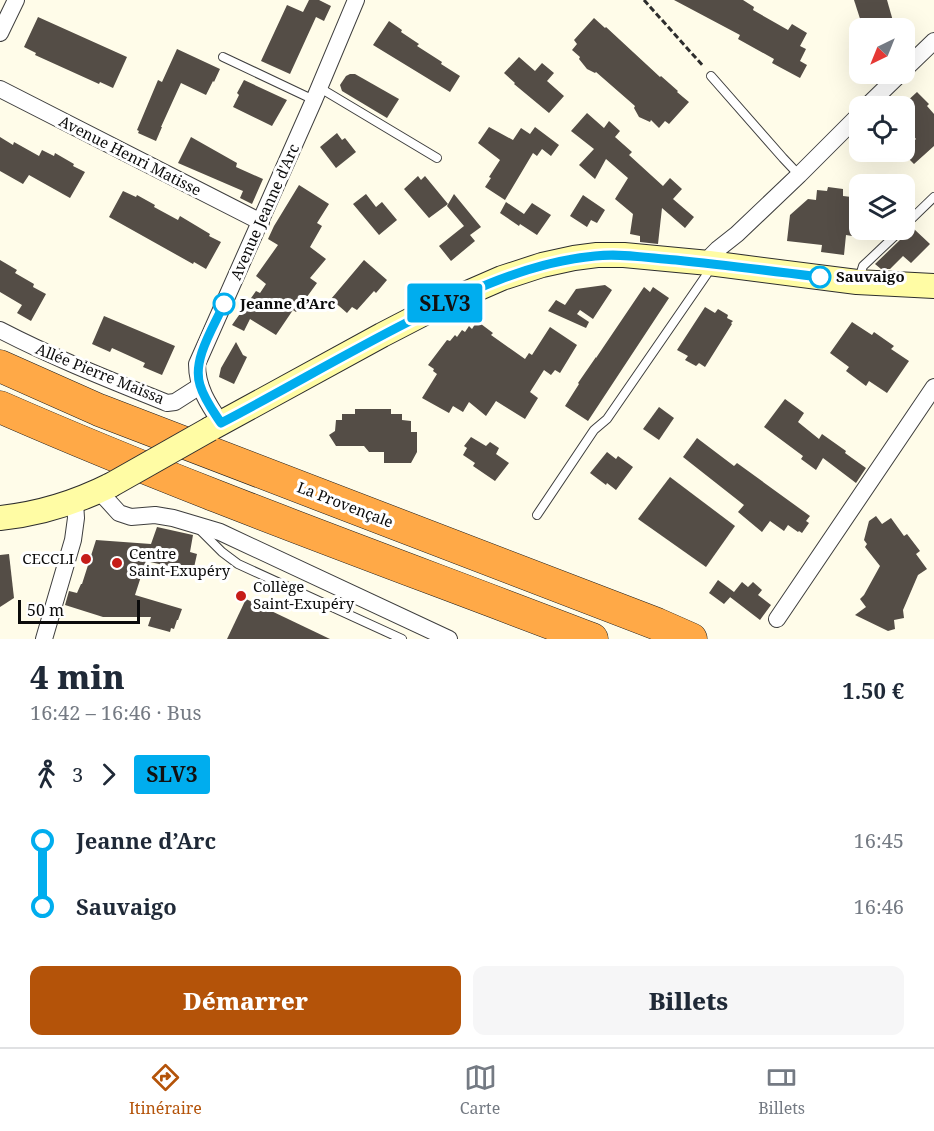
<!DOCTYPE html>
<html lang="fr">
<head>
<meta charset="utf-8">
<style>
	:root { --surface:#fff; --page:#f6f6f7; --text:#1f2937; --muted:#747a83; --line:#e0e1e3; --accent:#b45309 }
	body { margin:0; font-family:"Noto Serif",serif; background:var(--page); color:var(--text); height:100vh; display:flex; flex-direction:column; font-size:22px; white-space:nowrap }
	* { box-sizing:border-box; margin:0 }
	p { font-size:20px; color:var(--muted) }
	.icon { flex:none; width:33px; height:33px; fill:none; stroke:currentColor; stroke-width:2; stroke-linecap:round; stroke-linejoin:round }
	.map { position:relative; height:639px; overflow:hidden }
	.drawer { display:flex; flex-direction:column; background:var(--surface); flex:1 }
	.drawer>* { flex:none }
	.badge { padding:0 12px; border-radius:4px; font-size:21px; line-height:39px }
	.needle { width:39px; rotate:223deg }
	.controls { position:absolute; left:849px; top:18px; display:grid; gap:12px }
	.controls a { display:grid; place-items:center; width:66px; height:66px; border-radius:12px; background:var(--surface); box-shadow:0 6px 24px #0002; font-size:30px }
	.scale { position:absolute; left:18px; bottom:15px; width:122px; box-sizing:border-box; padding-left:6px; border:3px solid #0b0b0b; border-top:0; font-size:16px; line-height:21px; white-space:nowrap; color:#0b0b0b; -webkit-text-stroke:4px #fff; paint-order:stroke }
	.map>.badge { position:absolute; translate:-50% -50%; box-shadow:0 0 0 3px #fff }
	.legs { display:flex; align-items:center; gap:9px; height:66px; padding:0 30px; font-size:20px }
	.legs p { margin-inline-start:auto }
	.overview { display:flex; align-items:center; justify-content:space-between; height:102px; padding:0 30px }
	h1 { font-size:33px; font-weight:800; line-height:45px }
	.action { display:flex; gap:12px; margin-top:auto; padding:12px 30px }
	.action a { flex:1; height:69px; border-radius:12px; background:var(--accent); color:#fff; font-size:24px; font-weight:800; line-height:69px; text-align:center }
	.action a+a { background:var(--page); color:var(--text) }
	ul { padding:0 30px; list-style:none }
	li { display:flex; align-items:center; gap:21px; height:66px; font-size:22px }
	li i { display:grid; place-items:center; width:9px; height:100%; margin:0 8px; background:currentColor }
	li i::after { content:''; width:15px; height:15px; margin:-8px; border:4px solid; border-radius:50%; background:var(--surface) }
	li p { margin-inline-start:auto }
	li:first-child i { background:linear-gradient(#0000 50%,currentColor 0) }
	li:last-child i { background:linear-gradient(currentColor 50%,#0000 0) }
	.menu { display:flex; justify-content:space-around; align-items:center; height:84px; border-top:2px solid var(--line); background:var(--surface); font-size:16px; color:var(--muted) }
	.menu a { display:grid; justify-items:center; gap:3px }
	.menu .on { color:var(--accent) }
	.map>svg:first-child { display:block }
	.building { fill:#544d46 }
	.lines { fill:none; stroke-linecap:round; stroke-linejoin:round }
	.service-casing { stroke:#3e3e3e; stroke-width:10 }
	.minor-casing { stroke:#3e3e3e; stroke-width:18 }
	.secondary-casing { stroke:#2d2d2d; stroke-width:26 }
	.motorway-casing { stroke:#1c1c1c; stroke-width:33 }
	.path { stroke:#2d2d2d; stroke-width:3; stroke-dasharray:6 3; stroke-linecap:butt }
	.service { stroke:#fff; stroke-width:8 }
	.minor { stroke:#fff; stroke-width:16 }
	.secondary { stroke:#fffca4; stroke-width:24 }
	.motorway { stroke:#ffa947; stroke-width:32 }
	.secondary-bridge-casing { stroke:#2d2d2d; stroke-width:26; stroke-linecap:butt }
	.secondary-bridge { stroke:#fffca4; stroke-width:24 }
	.line-1-casing { stroke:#fff; stroke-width:14 }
	.line-1 { stroke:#00adee; stroke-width:9 }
	.stop-1-dot { fill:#fff; stroke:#00adee; stroke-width:3 }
	.poi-dot { fill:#c61d18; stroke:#fff; stroke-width:2 }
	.labels { text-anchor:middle; stroke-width:6; stroke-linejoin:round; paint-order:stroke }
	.street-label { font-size:15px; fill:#0b0b0b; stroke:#fff }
	.stop-label { font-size:15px; font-weight:bold; fill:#0b0b0b; stroke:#fff; text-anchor:start }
	.poi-label { font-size:15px; fill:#0b0b0b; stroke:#fff; text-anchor:start }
</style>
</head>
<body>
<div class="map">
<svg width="934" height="639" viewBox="0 0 934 639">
	<rect width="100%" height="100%" fill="#fffce9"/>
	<g class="building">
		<path d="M309,0H319L331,6L324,21L316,17L290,74L261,61L287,5L303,12Z"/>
		<path d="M674,0H743L754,7L753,10L788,30L792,24L807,33L800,46L806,49L800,61L807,65L800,78L772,63L774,59L738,39L740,35Z"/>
		<path d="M854,0H887L895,28H863Z"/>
		<path d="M38,17L127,57L113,88L100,82L99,84L35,55L36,53L24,47Z"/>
		<path d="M594,18L605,28L606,27L660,77L661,76L678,91L677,92L689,102L669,124L665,121L659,128L651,120L650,122L639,117L634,108L635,106L596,72L595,73L587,69L579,59L580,57L572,50L577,44L574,40Z"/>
		<path d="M389,21L402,30L401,32L419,44L417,46L442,62L441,64L460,76L450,92L373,45Z"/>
		<path d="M177,49L220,69L214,82L213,81L206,95L181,83L161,127H162L156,141L138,133L139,131L137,130L158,80L162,82Z"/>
		<path d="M519,57L535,71L542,63L554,73L547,81L564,96L549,113L514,84L515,83L504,73Z"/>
		<path d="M350,74H355L399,99L387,118L342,91L340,85L346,76Z"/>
		<path d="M244,80L287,100L272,126L233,107L239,95L237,93Z"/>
		<path d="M917,92L929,104L927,106L934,114V146L914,164L902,152L916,139L904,126V104Z"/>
		<path d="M587,113L604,128L609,121L620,131L615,137L632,152L629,155L663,186L670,178L682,189L673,199L694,217L685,228L662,208L658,244L640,242V236L630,234L633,214L615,199L628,178L606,159L595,179L579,165L594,149L571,131Z"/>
		<path d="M489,127L513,140L521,128L530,134L535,127L559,145L551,156L542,149L537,156L533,153L505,200L485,187L491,178L489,177L500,160L478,143Z"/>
		<path d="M337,133L342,140L345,138L356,152L336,168L320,147Z"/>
		<path d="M0,137L13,145L14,142L39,156L42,150L54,156L55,153L74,164L73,166L85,172L70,198L29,175L23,184L0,171Z"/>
		<path d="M191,137L237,163L236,167L263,179L252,204L240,198L243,191L178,163Z"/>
		<path d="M418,176L421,180L425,176L448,204L429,218L404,189Z"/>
		<path d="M299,185L329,204L317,223L322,226L310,247L326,259L310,278L317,283L296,312L293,310L276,335L250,319L244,331L232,325L256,291L260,293L266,284L256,276L278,245L268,239L274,226Z"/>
		<path d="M828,187L843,189V196L860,198V214H854L852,236L846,235L844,255L821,252L822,245L787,241L790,215L808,199L816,200L817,190L827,191Z"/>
		<path d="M123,191L136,197L137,195L155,205L154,207L178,220L180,216L210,234L209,236L221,242L206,269L194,262L193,264L109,217Z"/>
		<path d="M366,194L376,207L382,202L397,220L379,235L353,204Z"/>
		<path d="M454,194L481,227L470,235L475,241L451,261L439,246L464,226L447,206Z"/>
		<path d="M583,195L605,210L597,223L591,220L587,227L570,216Z"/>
		<path d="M506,202L524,214L532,203L551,215L537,235L520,224L519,226L500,213Z"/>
		<path d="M914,229L930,244L911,263L903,256L890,269H881L875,264L901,239L902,240Z"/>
		<path d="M0,260L17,270L15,273L34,284L33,287L46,294L31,321L17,313L22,305L0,292Z"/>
		<path d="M364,260L387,280L376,293L374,291L357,310L352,307L347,313L331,299Z"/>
		<path d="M605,285L612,290L593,319L580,310L577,314L589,322L586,328L548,311L556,300L565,305L576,289Z"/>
		<path d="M644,287L650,292L653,287L669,298L588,421L565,406L579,384L578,383L596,357V358Z"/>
		<path d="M705,307L715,313L718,309L728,315L727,318L733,321L731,323L732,324L705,367L699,363L696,366L685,360L688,356L677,350Z"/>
		<path d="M104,316L175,346L162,375L143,367L145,363L112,348L110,352L92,344Z"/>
		<path d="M477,321L493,333L491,335L525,359L529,353L532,355L550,327L577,345L560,373L555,370L551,375L544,370L530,392L538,398L525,419L496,401L486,416L469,402L463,412L453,406L449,413L422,398L437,374L433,371L434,369L428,365L447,340L450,341L455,335L457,337L462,330L465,332L469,326L472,329Z"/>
		<path d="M852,322L872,335L874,332L894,346L891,349L909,361L887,393L869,381L866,386L846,371L849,367L830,353Z"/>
		<path d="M236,342L243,355L247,357L234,384L219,377L221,368Z"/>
		<path d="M785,399L804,413L798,422L819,439L822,434L846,451L845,453L866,468L856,483L823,458L816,470L801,459L803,456L764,427Z"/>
		<path d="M659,407L674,418L659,440L643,429Z"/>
		<path d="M355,409H391V414H402V420L411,421V432H417V452L411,463H384V452H369L364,446H336L329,435L335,431L336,420H342V414H355Z"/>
		<path d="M471,437L486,446L490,442L499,448L496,454L509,463L495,481L473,466L475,463L463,455L467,448L464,446Z"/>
		<path d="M697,438L734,466L737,463L810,516L806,521L809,523L802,533L799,531L798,532L788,525L784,531L770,521L762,532L738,512L744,505L683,457Z"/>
		<path d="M607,452L616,459L618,456L633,467L616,490L607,483L606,485L590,473Z"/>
		<path d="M670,477L735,526L706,567L638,519Z"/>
		<path d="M876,516L882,524L891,518L904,536L907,534L920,551L916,554L927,569L918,575L903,610L904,618L894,620L895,629L888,631L855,615L866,607L860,599L864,595L880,566L865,547L867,544L864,540L869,521Z"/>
		<path d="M157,527L193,535L190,552L197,554L193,572L146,561L135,595L182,609L178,620H177L174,629L171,628L170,632L148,626L151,617H103L65,605L69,591L77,593L81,584H82L96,540L151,544Z"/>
		<path d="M9,554L14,598L0,607V555Z"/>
		<path d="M718,580L734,592L742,582L748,587L753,582L762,590L758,595L771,605L760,620L730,597L733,594L724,604L709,593Z"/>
		<path d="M246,599L330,639H227Z"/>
	</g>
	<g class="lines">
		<defs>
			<g id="service">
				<path d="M223,57L314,100"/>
				<path d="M711,76L783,158L799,175"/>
				<path d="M320,88L437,158"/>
				<path d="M904,226L934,197"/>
				<path d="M859,279L863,266L901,230"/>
				<path d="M537,515L594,430L607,419L707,274L709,264"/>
				<path d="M201,531L222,552L238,564L402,639"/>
			</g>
			<g id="minor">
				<path d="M0,33L16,0"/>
				<path d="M904,70L934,41"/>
				<path d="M0,89L261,222"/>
				<path d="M867,106L900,74"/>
				<path d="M709,263L712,255L718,249L737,234L799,175L860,114"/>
				<path d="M0,330C54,358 110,380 167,403L175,402L200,386"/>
				<path d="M221,423C208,404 197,387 197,364L314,100L356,0"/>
				<path d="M99,491L119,513L131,517L155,515L173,518L220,532L449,639"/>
				<path d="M777,619L934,387"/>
				<path d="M44,639L73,540L76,518L75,502"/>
			</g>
			<g id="secondary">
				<path d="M210,429L382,335L440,305L502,278L542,265L574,258L597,255H624L709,263L857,282L934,286"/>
				<path d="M0,518C40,514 75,503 111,485"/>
			</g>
			<g id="motorway">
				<path d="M0,366L99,410L657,624L691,639"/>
				<path d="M0,407C194,492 394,563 592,639"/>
			</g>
		</defs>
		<use href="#service" class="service-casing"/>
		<use href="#minor" class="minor-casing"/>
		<use href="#secondary" class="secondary-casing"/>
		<use href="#motorway" class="motorway-casing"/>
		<path class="path" d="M644,0L704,67"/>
		<use href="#service" class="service"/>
		<use href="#minor" class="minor"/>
		<use href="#secondary" class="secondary"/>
		<use href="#motorway" class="motorway"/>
		<defs>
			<path id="secondary-bridge" d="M111,485L210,429"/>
		</defs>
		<use href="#secondary-bridge" class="secondary-bridge-casing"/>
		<use href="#secondary-bridge" class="secondary-bridge"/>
	</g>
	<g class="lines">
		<defs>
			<path id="line-1" d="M224,304C213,328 192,360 200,385C204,399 213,411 221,423C284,390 345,354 408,322C466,292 529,262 595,256C622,253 649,258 676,260C724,265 772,271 820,277"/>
		</defs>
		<use href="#line-1" class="line-1-casing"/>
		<use href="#line-1" class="line-1"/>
	</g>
	<g class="stop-1-dot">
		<circle cx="820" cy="277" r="10"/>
		<circle cx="224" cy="304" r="10"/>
	</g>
	<g class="poi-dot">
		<circle cx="86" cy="559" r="6"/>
		<circle cx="117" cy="563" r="6"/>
		<circle cx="241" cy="596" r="6"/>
	</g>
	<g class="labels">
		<g class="street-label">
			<text transform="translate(130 156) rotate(27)" y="5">Avenue Henri Matisse</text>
			<text transform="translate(265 212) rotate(-66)" y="5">Avenue Jeanne d'Arc</text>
			<text transform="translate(100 374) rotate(22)" y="5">Allée Pierre Maissa</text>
			<text transform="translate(345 505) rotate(21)" y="5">La Provençale</text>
		</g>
		<g class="stop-label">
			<text x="836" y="282">Sauvaigo</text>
			<text x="240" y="309">Jeanne d’Arc</text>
		</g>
		<g class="poi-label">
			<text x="129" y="559">Centre<tspan x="129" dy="17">Saint-Exupéry</tspan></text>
			<text x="74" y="564" text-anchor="end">CECCLI</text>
			<text x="253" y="592">Collège<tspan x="253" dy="17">Saint-Exupéry</tspan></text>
		</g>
	</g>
</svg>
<div class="controls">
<a><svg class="needle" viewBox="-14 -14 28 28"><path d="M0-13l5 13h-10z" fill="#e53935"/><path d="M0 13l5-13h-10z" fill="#747a83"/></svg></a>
<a><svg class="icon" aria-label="locate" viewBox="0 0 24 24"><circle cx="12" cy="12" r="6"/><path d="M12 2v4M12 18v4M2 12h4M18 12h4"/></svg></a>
<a><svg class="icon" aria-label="layers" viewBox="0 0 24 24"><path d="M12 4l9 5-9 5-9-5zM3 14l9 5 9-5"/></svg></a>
</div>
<div class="scale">50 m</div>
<b class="badge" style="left:445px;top:303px;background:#00adee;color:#111">SLV3</b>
</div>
<section class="drawer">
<div class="overview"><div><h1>4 min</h1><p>16:42 – 16:46 · Bus</p></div><b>1.50 €</b></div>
<div class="legs"><svg class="icon" aria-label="walk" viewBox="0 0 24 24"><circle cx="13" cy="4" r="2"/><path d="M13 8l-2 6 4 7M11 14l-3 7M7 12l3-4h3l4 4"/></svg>3<svg class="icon" aria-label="forward" viewBox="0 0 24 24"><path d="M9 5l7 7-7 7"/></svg><b class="badge" style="background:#00adee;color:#111">SLV3</b></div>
<ul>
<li><i style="color:#00adee"></i><b>Jeanne d’Arc</b><p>16:45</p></li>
<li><i style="color:#00adee"></i><b>Sauvaigo</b><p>16:46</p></li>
</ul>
<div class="action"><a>Démarrer</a><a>Billets</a></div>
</section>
<nav class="menu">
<a class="on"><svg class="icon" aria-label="directions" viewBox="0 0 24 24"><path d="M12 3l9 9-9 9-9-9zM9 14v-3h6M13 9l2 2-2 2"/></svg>Itinéraire</a>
<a><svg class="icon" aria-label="map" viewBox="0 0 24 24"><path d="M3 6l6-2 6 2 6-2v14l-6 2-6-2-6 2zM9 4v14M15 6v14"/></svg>Carte</a>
<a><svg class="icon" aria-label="tickets" viewBox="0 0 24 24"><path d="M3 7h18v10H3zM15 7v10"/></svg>Billets</a>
</nav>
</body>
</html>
